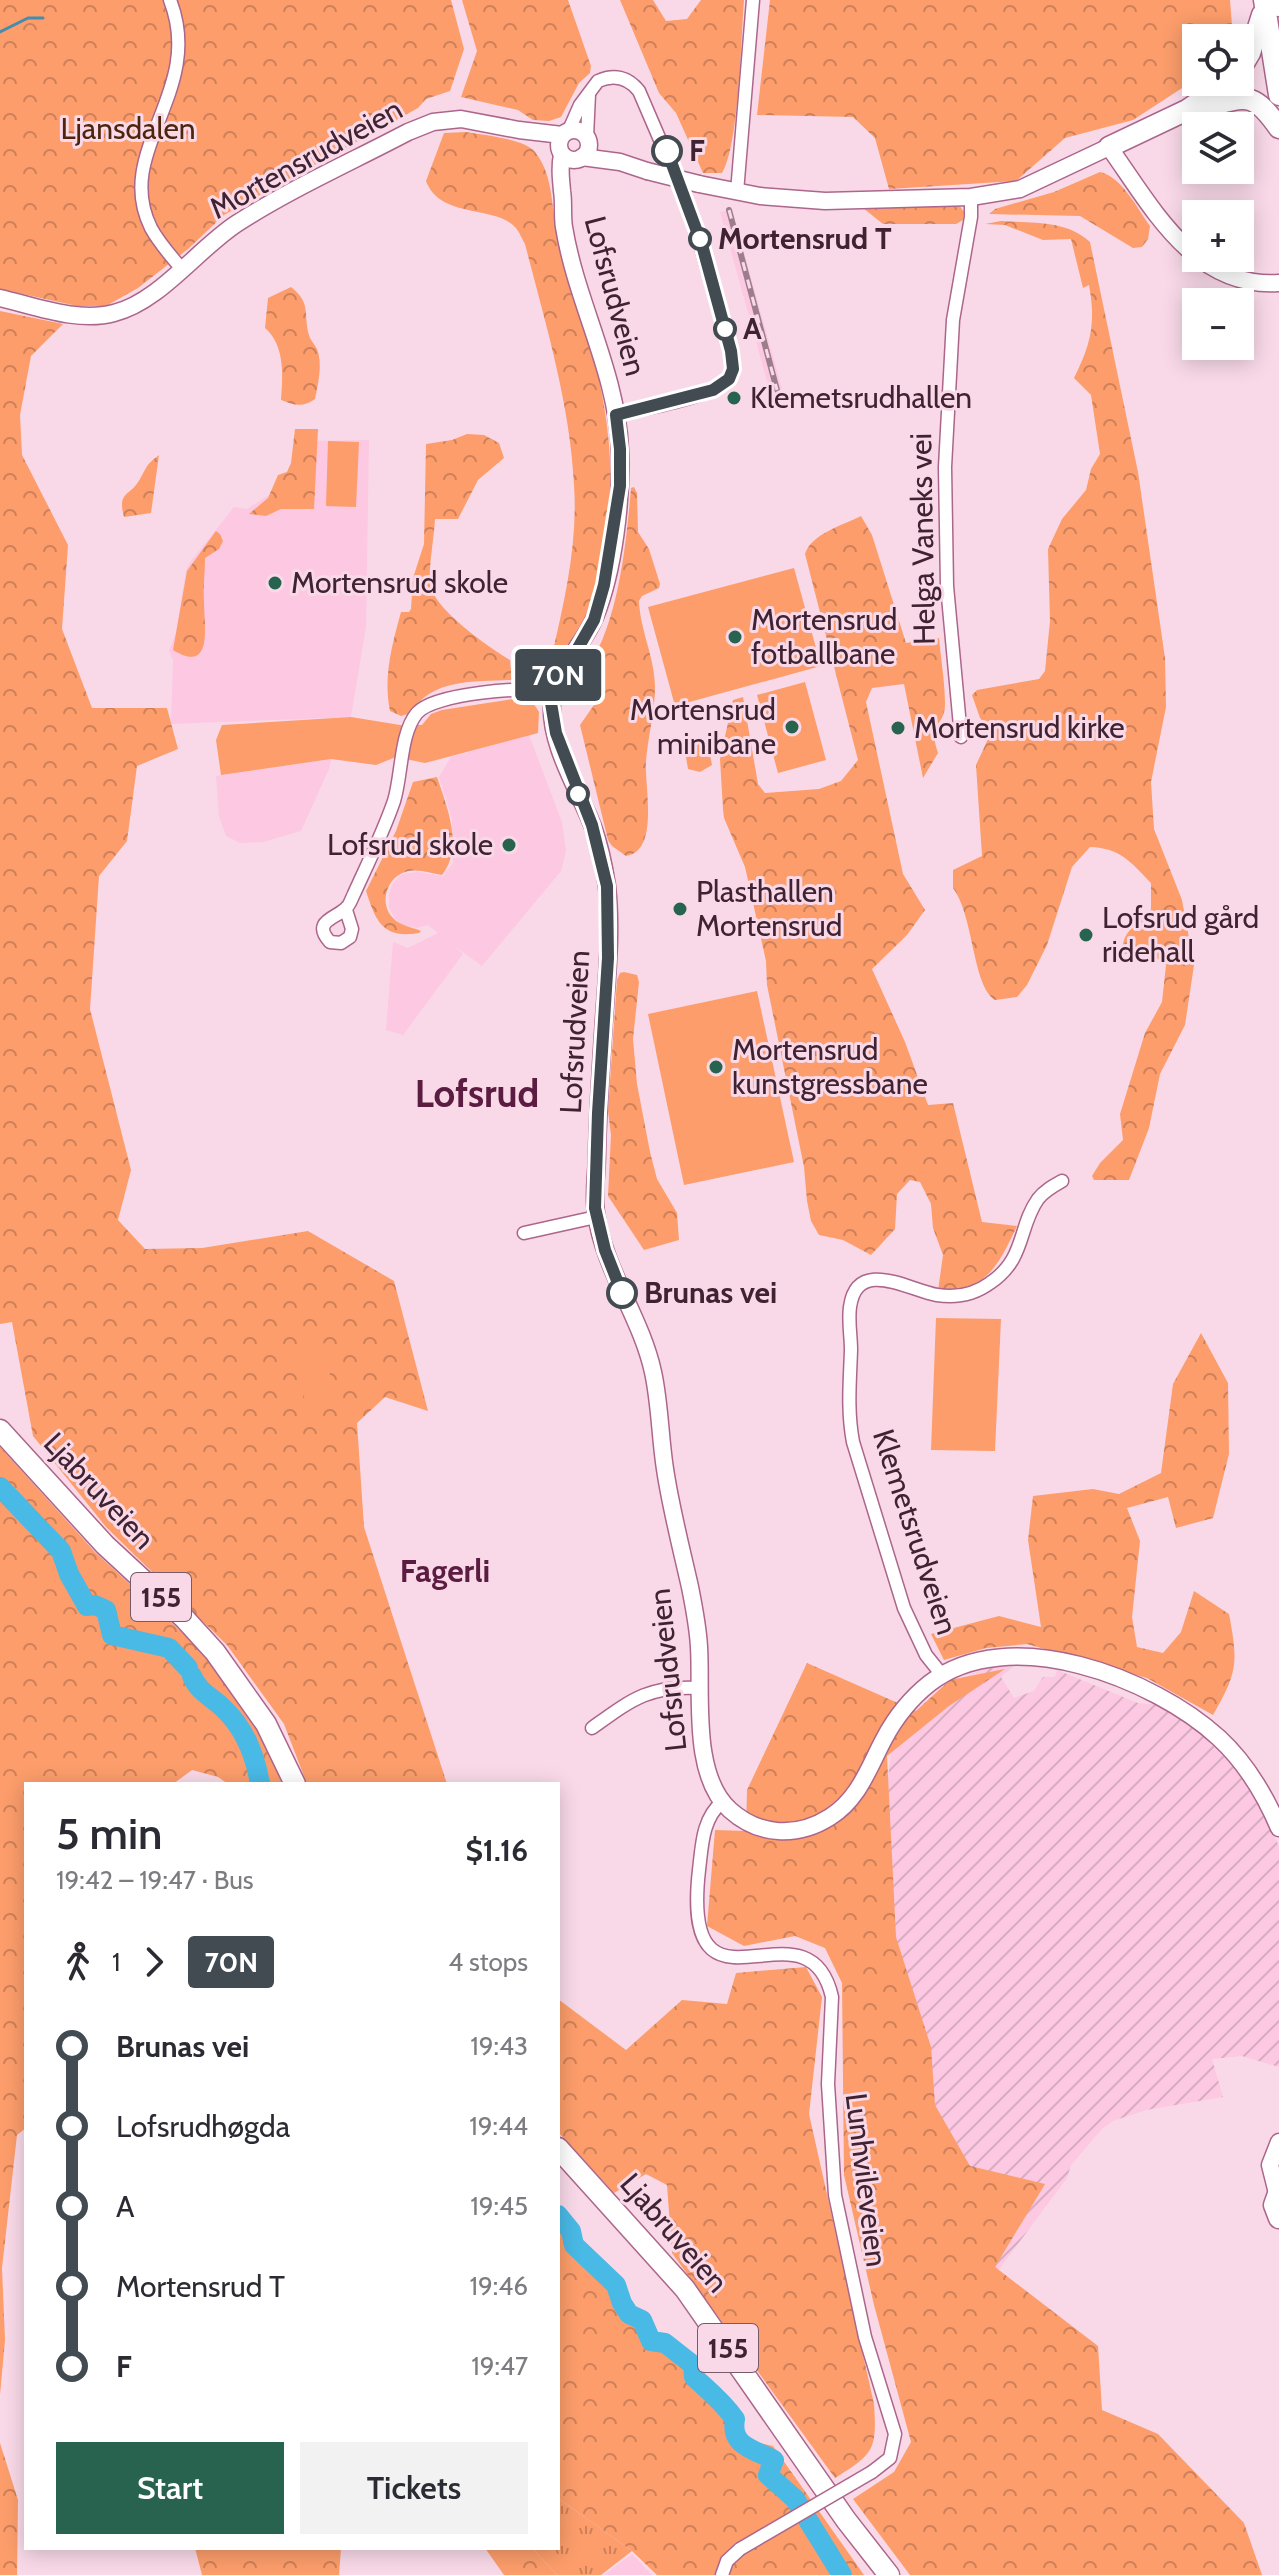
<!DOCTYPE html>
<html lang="en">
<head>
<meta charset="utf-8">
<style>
	:root { --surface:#fff; --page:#f2f2f3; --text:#2b2b33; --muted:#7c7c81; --accent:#27634e }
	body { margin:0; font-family:Cabin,sans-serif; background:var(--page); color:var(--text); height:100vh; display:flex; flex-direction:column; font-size:30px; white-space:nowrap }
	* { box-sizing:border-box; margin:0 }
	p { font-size:26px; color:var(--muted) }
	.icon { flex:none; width:44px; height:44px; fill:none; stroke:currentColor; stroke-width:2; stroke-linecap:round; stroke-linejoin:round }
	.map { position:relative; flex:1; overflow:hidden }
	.side { position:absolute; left:24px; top:1782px; width:536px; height:768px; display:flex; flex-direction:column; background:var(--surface); border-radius:0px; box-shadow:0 4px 20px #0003 }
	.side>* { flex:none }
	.badge { padding:0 16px; border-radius:6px; font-size:28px; line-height:52px }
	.controls { position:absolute; left:1182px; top:24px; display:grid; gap:16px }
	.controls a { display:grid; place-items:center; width:72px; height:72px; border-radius:0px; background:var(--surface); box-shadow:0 4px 20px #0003; font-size:40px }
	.map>.badge { position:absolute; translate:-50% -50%; box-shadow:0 0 0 4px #fff }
	.legs { display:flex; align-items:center; gap:12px; height:88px; padding:0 32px; font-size:26px }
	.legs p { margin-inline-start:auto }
	.summary { display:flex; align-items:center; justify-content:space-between; height:136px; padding:0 32px }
	h1 { font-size:44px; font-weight:600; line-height:60px }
	.primary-button { display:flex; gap:16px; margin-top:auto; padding:16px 32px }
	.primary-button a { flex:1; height:92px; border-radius:0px; background:var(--accent); color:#fff; font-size:32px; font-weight:600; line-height:92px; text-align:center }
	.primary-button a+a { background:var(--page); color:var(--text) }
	ul { padding:0 32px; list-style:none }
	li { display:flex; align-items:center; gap:28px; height:80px; font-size:30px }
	li i { display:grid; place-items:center; width:12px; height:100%; margin:0 10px; background:currentColor }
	li i::after { content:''; width:20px; height:20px; margin:-10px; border:6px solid; border-radius:50%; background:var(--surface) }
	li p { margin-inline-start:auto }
	li:first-child i { background:linear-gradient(#0000 50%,currentColor 0) }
	li:last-child i { background:linear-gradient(currentColor 50%,#0000 0) }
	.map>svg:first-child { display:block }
	.built { fill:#fcc8e2 }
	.industrial { fill:url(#industrial-furrows) }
	.grass { fill:url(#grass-tufts) }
	.forest { fill:url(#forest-crowns) }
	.green { fill:#fc9d6b }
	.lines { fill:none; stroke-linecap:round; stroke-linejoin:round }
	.stream { stroke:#468caf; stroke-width:3 }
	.river { stroke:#49b9e5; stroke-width:20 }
	.minor-casing { stroke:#ac668b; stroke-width:15 }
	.tertiary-casing { stroke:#ac668b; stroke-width:19 }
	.primary-casing { stroke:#ac668b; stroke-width:23 }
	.trunk-casing { stroke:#ac668b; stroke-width:23 }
	.minor { stroke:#fff; stroke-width:12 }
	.tertiary { stroke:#fff; stroke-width:16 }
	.primary { stroke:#fff; stroke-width:20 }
	.trunk { stroke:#fff; stroke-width:20 }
	.rail-casing { stroke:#9c7d8c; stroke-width:6 }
	.rail { stroke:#f9d9e8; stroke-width:3; stroke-dasharray:9; stroke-linecap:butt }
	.minor-bridge-casing { stroke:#ac668b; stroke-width:15; stroke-linecap:butt }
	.tertiary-bridge-casing { stroke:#ac668b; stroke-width:19; stroke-linecap:butt }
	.minor-bridge { stroke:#fff; stroke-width:12 }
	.tertiary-bridge { stroke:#fff; stroke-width:16 }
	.line-1-casing { stroke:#fff; stroke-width:18 }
	.line-1 { stroke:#424a52; stroke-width:12 }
	.stop-1-dot { fill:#fff; stroke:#424a52; stroke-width:4 }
	.poi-dot { fill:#27634e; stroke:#f9d9e8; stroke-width:3 }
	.labels { text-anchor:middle; stroke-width:6; stroke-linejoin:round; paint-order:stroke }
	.shield { fill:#f9d9e8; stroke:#785a69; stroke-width:2 }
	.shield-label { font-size:28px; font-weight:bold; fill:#402332 }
	.park-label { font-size:30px; fill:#4d240c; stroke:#f9d9e8 }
	.stop-label { font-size:30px; font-weight:bold; fill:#402332; stroke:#f9d9e8; text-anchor:start }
	.street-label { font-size:30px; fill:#402332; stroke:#f9d9e8 }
	.poi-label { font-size:30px; fill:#402332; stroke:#f9d9e8; text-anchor:start }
	.neighbourhood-label { font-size:32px; font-weight:bold; fill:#5b1c41; stroke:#f9d9e8 }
	.district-label { font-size:38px; font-weight:bold; fill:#5b1c41; stroke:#f9d9e8 }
</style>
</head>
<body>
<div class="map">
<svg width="1279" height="2575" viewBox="0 0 1279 2575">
	<defs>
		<pattern id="industrial-furrows" width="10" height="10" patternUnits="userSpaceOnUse" patternTransform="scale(2)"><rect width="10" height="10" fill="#fcc8e2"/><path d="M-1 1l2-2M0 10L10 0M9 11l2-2" fill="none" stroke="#d9acc2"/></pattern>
		<pattern id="grass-tufts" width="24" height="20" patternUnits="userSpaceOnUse" patternTransform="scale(2)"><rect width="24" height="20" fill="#fc9d6b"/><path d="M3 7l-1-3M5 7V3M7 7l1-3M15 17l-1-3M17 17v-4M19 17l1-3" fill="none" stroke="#cd8059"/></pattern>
		<pattern id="forest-crowns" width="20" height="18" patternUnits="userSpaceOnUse" patternTransform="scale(2)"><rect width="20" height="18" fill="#fc9d6b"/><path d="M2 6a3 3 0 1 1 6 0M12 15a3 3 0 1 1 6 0" fill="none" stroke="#cd8059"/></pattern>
	</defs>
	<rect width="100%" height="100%" fill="#f9d9e8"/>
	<g class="built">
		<path d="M732,209L782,389L770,392L720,212Z"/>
		<path d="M369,440L366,627L351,717L171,724L173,660L169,651L176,632L186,570L191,561L234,507L247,509L291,481L302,441Z"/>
		<path d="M529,735L562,822L566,851L561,871L482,966L456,947L463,954L403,1035L386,1030L393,942L408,948L438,933L428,925L417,928L402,925L395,919L389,907V894L393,883L402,874L418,872L443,876L453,863L452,819L439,777L451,757Z"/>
		<path d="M331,759L329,769L301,831L263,842L240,843L226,836L219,816L216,776Z"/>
		<path d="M632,2554L652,2575H604Z"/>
	</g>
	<path class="industrial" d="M1007,1665H1014L1001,1677L1014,1698L1034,1691L1043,1677H1055L1057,1670L1138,1703L1162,1705L1194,1726L1241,1774L1263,1806L1279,1847V2067L1242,2056L1212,2059L1223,2097L1146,2110L1113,2121L1103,2128L1071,2165L1067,2178L997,2272L982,2277L886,1943L884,1811L891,1752L915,1711L945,1685L986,1668Z"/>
	<path class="grass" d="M558,2498L632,2551L601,2575H557L532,2548H558Z"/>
	<g class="forest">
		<path d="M0,0H451L464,49L450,91L426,99L418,108L224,215L188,249L138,288L106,306H77L0,289Z"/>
		<path d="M462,0H568L591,66L590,73L579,83L561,117L549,121L533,120L518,110L461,97L477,51Z"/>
		<path d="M620,0H653L666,21L687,19L701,0H744C741,37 739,147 722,173H703L676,113L659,93Z"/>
		<path d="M770,0H1230L1233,38H1196V79L1133,120L1065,138L1016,181L889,189L875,138L853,117L757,115Z"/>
		<path d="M466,132C483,135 525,139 535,152C555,177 551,212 558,240C565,268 576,294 584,322C612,415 624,509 590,603C584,622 572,649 552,655C565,599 578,542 574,485C570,403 545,322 525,244C522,239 519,231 515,227C495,205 440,219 426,181L444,133Z"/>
		<path d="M1100,172C1122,177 1137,208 1150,226L1148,239L1142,247L1133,248L1080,216L989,214L995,209L1054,192Z"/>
		<path d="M858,204L959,205L964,212L963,220L956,224H883Z"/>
		<path d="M1001,221C1032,223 1067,220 1090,242L1138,472L1165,658L1166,707L1151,782L1154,829L1182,900L1194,965L1185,1025L1160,1074L1149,1128L1129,1180H1094L1092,1176L1100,1163L1123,1140L1120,1114L1145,1033L1162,1002L1166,965C1153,953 1141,952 1123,954C1120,931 1138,925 1151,909V883C1131,862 1120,848 1090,847L1072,867L1047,945L1027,985L1017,997L995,1000C972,985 974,916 953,888V870L982,856L976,765L989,737L987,726L980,718L972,695L977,690L1039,679L1045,671L1050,621L1048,549L1062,519L1086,490L1091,469L1100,454L1091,395L1074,378C1091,344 1096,323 1089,285L1083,288L1071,239L1043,240L1005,225L985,224Z"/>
		<path d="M291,287C313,304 302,316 310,338C312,342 315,345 317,349C323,364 318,384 315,399C302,408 294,405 281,400C283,376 285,345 265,328L268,298Z"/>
		<path d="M0,311L63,324L31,356L20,415L22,455L68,545L62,629L92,708H167L178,749L137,766L127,841L99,876L90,1009L131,1170L118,1220L145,1249L202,1248L308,1231L394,1281L428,1411L385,1397L357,1423L364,1527L447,1784H307L284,1724L227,1645L106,1527L33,1436L12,1322L0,1324Z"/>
		<path d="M295,429H318L314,509H281L266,516L249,514L268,498L278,475L287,472L291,463Z"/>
		<path d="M467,434L484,435L499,443L504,458L478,480L458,519H435C434,539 429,562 430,582C431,608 489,647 510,660L512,680C476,682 431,678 411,713L401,716L390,711C383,677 392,645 401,612H409L411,609L413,578L424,544L426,444L452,440Z"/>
		<path d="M159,455L151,513L124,517C117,491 130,497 140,479C148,465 145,466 159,455Z"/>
		<path d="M634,487L637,493L638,532L649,549L660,584L659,588L642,596L639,601C640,630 655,658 655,687C655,712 648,736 646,761C644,785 660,851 626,856L612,846L608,840L580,725L603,692L585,678L584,670C590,660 599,649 603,638C621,594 627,535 631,488Z"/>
		<path d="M861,516L872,535L906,643L939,638C941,660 945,683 945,704C945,727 927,722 938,753L923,778L904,684L872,688L866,702L903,874L925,910L907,935L872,969L905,1042L928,1105L953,1103L982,1222L1017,1226C998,1266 987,1291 938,1291L943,1255L933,1228L931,1204L920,1182L910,1180L897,1194L895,1229L871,1255L843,1240L819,1235L811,1221L807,1201L804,1167L767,985L766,961L745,867L724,818L723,809L720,759L733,700L743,697L758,784L765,793L819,789L841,781L858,760L805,554C811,534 843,525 861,516Z"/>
		<path d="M216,531L220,534L223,541L219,549L205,558C205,573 203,588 204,602C204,625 214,675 173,650L187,571Z"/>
		<path d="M437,777C447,807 464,848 442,875C430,873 417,868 405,872C386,878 379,904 393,918C400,926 412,927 421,931L419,933C383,939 376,922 366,891L396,831L413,782Z"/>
		<path d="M624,972L637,975L639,982L633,1039L637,1084L650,1152L657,1179L677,1213L679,1240L644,1250L608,1196L611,1135L608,1111L617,980L620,973Z"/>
		<path d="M1201,1333L1228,1383L1229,1454L1213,1518L1176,1528L1168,1497L1127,1508L1140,1541L1132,1617L1137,1647L1163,1653L1181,1632L1194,1591L1229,1614C1238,1662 1238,1672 1213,1715L1147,1678L1027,1644L986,1648L944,1660L931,1634L999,1616L1041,1627L1028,1540L1033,1496L1093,1489L1119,1494L1161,1473L1173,1384Z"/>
		<path d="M0,1447L95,1552L199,1648L240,1696L271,1754L282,1784H228L218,1777L192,1770L173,1784H26V2128L17,2135L2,2268L5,2340L0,2395Z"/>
		<path d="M807,1663L916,1711L950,1680L1005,1669L949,1706L887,1756L896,1937L931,2047L935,2105L970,2166L1045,2184L995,2267L1098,2346L1102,2410L1158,2434L1244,2523L1262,2575H910L853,2499L894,2472L911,2442L874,2305L844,2175L842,1983L825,1948L795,1936L744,1946L707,1926L715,1830L746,1831L747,1790Z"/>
		<path d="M806,1967L822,1997L809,2114L874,2404C877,2450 874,2454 835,2478L672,2253L667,2185L646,2174L614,2193L558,2132V1999L626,2050L682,2000L727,2004L736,1973Z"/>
		<path d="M558,2219L750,2441L773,2446L864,2575H657L632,2551L558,2498Z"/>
		<path d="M0,2443L18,2500L17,2575H0Z"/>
		<path d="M195,2548H341L339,2575H202Z"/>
		<path d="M485,2548H532L557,2575H504Z"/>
	</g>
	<g class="green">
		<path d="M328,441L359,442L356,507L326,506Z"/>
		<path d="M794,568L821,666L675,706L648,607Z"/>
		<path d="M805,682L826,760L778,773L757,695Z"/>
		<path d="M513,699L532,701L539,712L538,733L425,763L396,757L376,765L331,759L221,775L216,740L222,725L351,717L400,725H422L431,714L442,710Z"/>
		<path d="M696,737L707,740L712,765L700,772L688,769L684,745L690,738Z"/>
		<path d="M757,991L794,1162L684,1185L648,1014Z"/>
		<path d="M936,1318L1001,1319L995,1451L931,1450Z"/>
		<path d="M326,1343L333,1398L306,1404L291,1349Z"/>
	</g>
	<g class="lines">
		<path class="stream" d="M0,32L28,18H43"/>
		<g class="river">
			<path d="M0,1487L61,1551L69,1574L87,1606L95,1605L106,1610L112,1635L169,1648L188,1668"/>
			<path d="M192,1676C198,1691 210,1696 222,1707C244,1727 255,1754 260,1784"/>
			<path d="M558,2215L571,2231L574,2245L616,2285L622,2303L629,2314L642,2320L651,2341L665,2343L693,2365L694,2377C710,2392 722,2401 735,2419C730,2446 753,2449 774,2460L768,2475L795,2499L842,2575"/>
		</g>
		<defs>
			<g id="minor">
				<path d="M170,0C206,92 112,150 151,228C159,243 171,256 181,268"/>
				<path d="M569,130L580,105L598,81C614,74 628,77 639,91L691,212L733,359C733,367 732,375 726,382C710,397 640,410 616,415"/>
				<path d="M587,137L589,94"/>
				<path d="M737,192L753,0"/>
				<path d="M961,737L947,586L945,467L953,320L971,217V197"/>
				<path d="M346,910L352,929L350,937L341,943L330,942C310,920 339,918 347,907C349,906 352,898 353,896C367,865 383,833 394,801C402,775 400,733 417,713C434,693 528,686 553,691"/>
				<path d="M524,1233L596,1217"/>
				<path d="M942,1675L926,1655L904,1608L853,1442C847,1410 850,1381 851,1350C851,1336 848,1321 850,1307C857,1257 909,1290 937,1295C956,1298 975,1294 990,1283C1026,1259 1018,1227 1038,1199C1044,1191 1053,1186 1062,1181"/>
				<path d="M592,1728C631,1700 649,1685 699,1688"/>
				<path d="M722,1802C702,1819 702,1846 699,1870C680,2038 808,1891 832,1997L828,2084L835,2195L865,2337L895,2434L890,2458L872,2472"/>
				<path d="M722,2575L727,2561L740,2549"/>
			</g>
			<g id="tertiary">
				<circle cx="574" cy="145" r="15"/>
				<path d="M562,155C559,169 561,177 562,191C564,203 562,215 564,227C576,302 617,372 620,450C622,500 614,570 595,617C583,647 554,669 552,702C549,745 578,788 593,827C600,846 604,866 607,886C612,931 607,975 604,1019C601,1064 598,1108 597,1153C597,1172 593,1193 596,1213C604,1270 641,1317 653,1372C660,1404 660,1437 665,1469C671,1509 681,1547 690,1587C694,1607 698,1627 699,1647C702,1694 691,1775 730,1810C759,1836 797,1838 830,1817C859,1799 869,1767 884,1739C895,1718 911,1698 930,1683C1009,1622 1154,1678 1219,1738C1246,1763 1265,1795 1279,1828"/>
				<path d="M582,157L620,162L647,171"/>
				<path d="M699,184L760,196L825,201L971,197L1020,189L1109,147C1152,207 1194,289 1279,283"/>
				<path d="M0,298C35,306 78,323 114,313C159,302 197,250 236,224C290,189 351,162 408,132L433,122L461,119L519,130L562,135"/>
				<path d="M1277,2193L1270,2165L1279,2142"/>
			</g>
			<g id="primary">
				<path d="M0,1430L105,1545L185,1619L215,1652L266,1724L295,1784"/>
				<path d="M558,2148L685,2289L846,2520L889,2575"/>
			</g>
			<g id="trunk">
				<path d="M1264,0L1279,95"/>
				<path d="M1278,0L1279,6"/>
				<path d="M1240,70L1250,53L1262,15"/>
				<path d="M1203,107C1245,98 1251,88 1279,128"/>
				<path d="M1109,147L1187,110L1228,82"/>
				<path d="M1279,2191L1274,2205L1279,2218"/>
			</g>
		</defs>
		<use href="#minor" class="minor-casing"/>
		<use href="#tertiary" class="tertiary-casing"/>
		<use href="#primary" class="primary-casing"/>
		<use href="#trunk" class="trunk-casing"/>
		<use href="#minor" class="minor"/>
		<use href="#tertiary" class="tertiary"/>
		<use href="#primary" class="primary"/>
		<use href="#trunk" class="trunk"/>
		<defs>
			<path id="rail" d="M729,210L777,390"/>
		</defs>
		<use href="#rail" class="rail-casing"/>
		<use href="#rail" class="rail"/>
		<defs>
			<path id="minor-bridge" d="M740,2549L872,2472"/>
			<path id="tertiary-bridge" d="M647,171L699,184"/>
		</defs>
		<use href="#minor-bridge" class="minor-bridge-casing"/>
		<use href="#tertiary-bridge" class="tertiary-bridge-casing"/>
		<use href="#minor-bridge" class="minor-bridge"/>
		<use href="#tertiary-bridge" class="tertiary-bridge"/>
	</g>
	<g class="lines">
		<defs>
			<path id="line-1" d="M622,1293L605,1250L595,1208L598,1113L608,958L607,886L592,825L556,733L551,703L558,675L578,648L594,620L604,585L620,486V449L616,415L713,390L729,379L733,369L731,351L702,245L667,151"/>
		</defs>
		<use href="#line-1" class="line-1-casing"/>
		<use href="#line-1" class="line-1"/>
	</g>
	<g class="stop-1-dot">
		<circle cx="667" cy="151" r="14"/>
		<circle cx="700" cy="239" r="10"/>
		<circle cx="725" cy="329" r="10"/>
		<circle cx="578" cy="794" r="10"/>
		<circle cx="622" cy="1293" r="14"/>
	</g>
	<g class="poi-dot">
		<circle cx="734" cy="398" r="8"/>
		<circle cx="275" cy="583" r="8"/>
		<circle cx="735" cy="637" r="8"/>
		<circle cx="792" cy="727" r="8"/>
		<circle cx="898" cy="728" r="8"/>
		<circle cx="509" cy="845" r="8"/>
		<circle cx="680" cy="909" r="8"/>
		<circle cx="1086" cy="935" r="8"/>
		<circle cx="716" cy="1067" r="8"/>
	</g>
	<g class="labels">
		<g class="shield">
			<rect x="131" y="1573" width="60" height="48" rx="6"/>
			<rect x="698" y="2324" width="60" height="48" rx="6"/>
		</g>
		<g class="shield-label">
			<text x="161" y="1607">155</text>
			<text x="728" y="2358">155</text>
		</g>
		<g class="park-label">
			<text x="128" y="139">Ljansdalen</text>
		</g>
		<g class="stop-label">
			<text x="689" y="161">F</text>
			<text x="718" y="249">Mortensrud T</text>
			<text x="743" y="339">A</text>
			<text x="644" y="1303">Brunas vei</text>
		</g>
		<g class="street-label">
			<text transform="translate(306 159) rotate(-29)" y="10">Mortensrudveien</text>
			<text transform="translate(615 296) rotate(75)" y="10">Lofsrudveien</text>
			<text transform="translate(923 539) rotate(-91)" y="10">Helga Vaneks vei</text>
			<text transform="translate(575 1032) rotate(-87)" y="10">Lofsrudveien</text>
			<text transform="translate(99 1491) rotate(47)" y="10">Ljabruveien</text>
			<text transform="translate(915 1532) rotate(72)" y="10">Klemetsrudveien</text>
			<text transform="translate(668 1670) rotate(-96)" y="10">Lofsrudveien</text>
			<text transform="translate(866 2180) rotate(83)" y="10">Lunhvileveien</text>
			<text transform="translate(674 2233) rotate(49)" y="10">Ljabruveien</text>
		</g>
		<g class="poi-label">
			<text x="750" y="408">Klemetsrudhallen</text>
			<text x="291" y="593">Mortensrud skole</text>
			<text x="751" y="630">Mortensrud<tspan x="751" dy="34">fotballbane</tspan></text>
			<text x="776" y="720" text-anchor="end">Mortensrud<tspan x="776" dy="34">minibane</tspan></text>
			<text x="914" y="738">Mortensrud kirke</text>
			<text x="493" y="855" text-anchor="end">Lofsrud skole</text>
			<text x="696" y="902">Plasthallen<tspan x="696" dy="34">Mortensrud</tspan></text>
			<text x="1102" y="928">Lofsrud gård<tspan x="1102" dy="34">ridehall</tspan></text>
			<text x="732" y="1060">Mortensrud<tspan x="732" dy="34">kunstgressbane</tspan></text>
		</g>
		<g class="neighbourhood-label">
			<text x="445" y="1582">Fagerli</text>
		</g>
		<g class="district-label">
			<text x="477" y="1107">Lofsrud</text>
		</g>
	</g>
</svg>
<div class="controls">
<a><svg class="icon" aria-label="locate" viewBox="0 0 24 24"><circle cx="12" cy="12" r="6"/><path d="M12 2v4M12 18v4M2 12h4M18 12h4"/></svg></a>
<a><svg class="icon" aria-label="layers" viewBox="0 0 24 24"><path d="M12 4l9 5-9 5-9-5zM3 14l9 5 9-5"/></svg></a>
<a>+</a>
<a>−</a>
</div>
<b class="badge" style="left:558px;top:675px;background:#424a52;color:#fff">70N</b>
<section class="side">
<div class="summary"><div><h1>5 min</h1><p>19:42 – 19:47 · Bus</p></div><b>$1.16</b></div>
<div class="legs"><svg class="icon" aria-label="walk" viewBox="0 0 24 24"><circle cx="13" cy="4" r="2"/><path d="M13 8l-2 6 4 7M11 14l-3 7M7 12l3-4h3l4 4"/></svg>1<svg class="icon" aria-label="forward" viewBox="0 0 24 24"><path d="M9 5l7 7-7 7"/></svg><b class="badge" style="background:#424a52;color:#fff">70N</b><p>4 stops</p></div>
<ul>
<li><i style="color:#424a52"></i><b>Brunas vei</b><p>19:43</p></li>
<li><i style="color:#424a52"></i><span>Lofsrudhøgda</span><p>19:44</p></li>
<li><i style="color:#424a52"></i><span>A</span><p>19:45</p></li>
<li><i style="color:#424a52"></i><span>Mortensrud T</span><p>19:46</p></li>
<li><i style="color:#424a52"></i><b>F</b><p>19:47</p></li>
</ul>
<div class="primary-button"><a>Start</a><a>Tickets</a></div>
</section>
</div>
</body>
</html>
